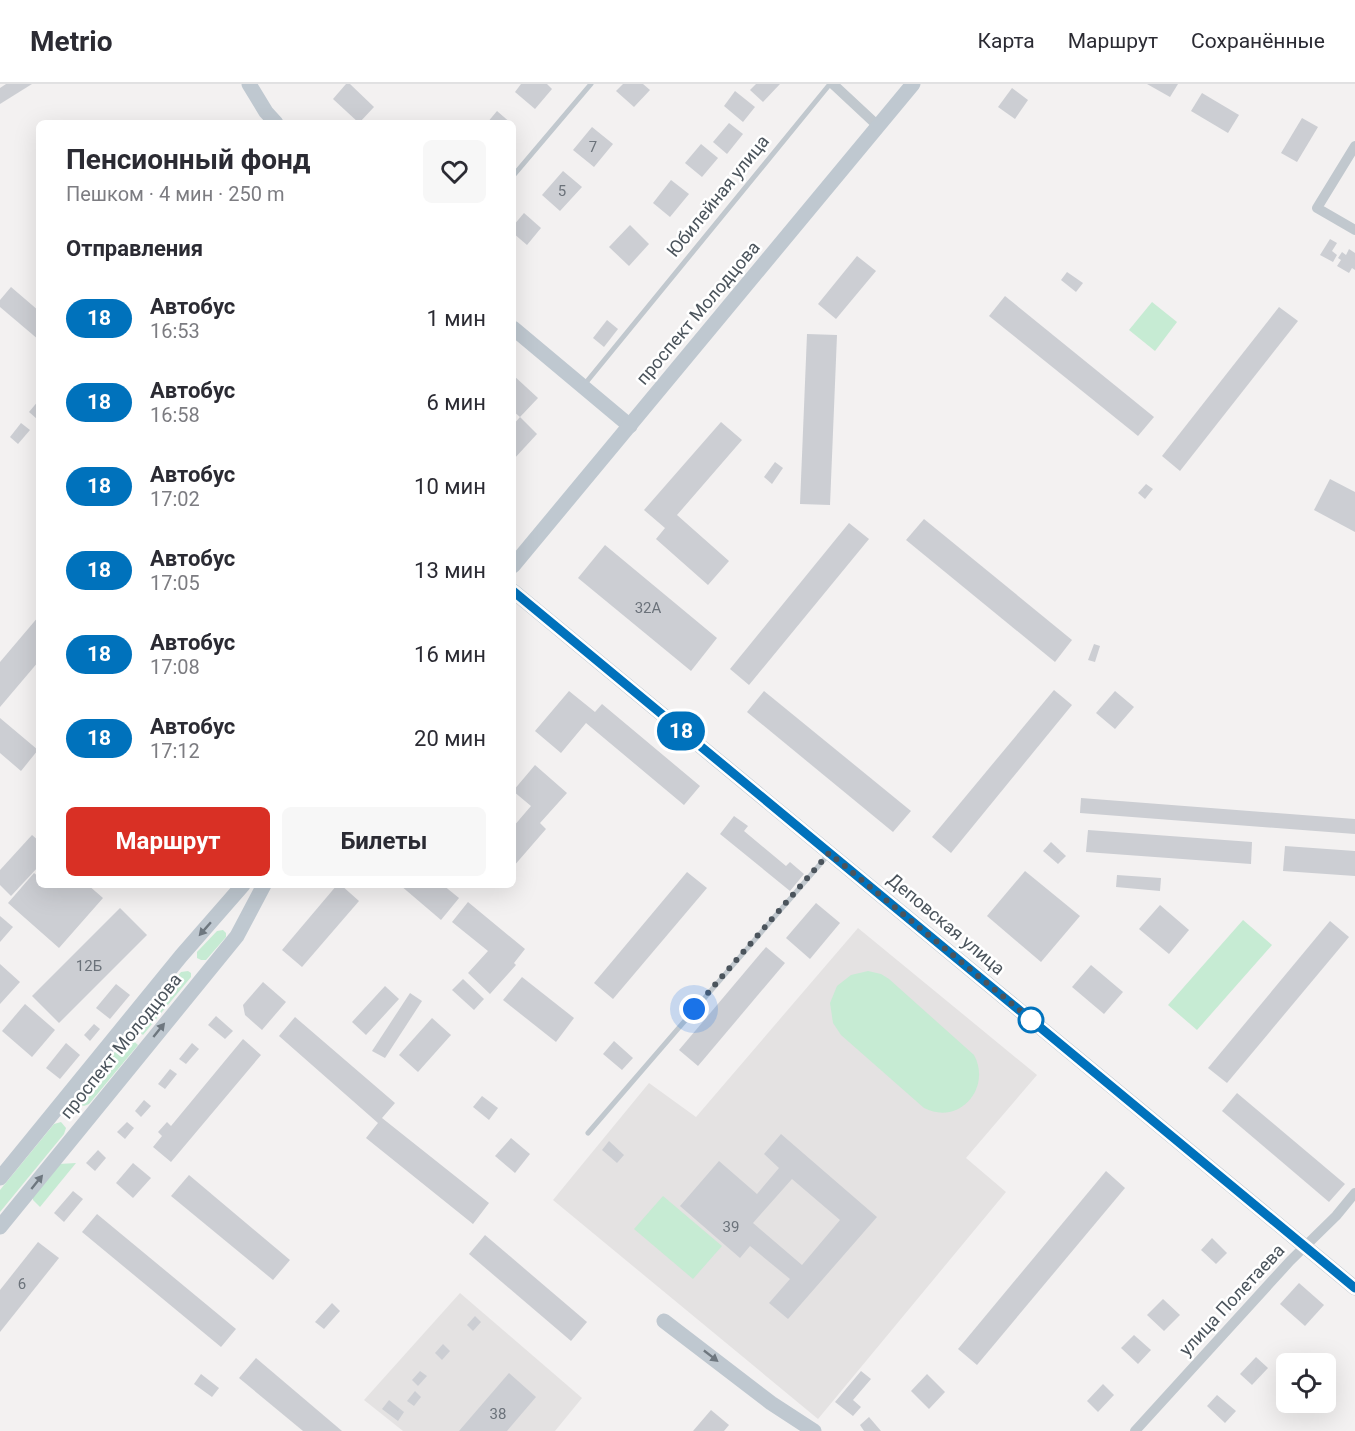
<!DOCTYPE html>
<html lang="ru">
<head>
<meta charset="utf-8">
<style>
	:root { --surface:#fff; --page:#f7f7f7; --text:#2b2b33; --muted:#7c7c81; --line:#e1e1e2; --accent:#d93025 }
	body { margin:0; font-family:Roboto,sans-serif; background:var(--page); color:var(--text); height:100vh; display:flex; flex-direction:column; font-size:22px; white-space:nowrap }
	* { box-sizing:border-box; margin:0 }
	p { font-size:20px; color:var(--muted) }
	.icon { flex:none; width:33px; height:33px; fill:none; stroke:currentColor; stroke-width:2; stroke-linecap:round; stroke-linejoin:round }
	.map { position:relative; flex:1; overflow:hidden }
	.side { position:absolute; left:36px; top:36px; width:480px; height:768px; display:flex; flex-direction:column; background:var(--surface); border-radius:9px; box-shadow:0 6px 24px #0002 }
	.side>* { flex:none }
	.badge { padding:0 12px; border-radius:20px; font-size:21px; line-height:39px }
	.controls { position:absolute; left:1276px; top:1269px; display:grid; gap:12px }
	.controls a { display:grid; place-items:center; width:60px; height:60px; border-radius:9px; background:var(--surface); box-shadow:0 6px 24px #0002; font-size:30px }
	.you { position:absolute; width:30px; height:30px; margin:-15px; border:4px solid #fff; border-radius:50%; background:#1a73e8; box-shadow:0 0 0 9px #1a73e833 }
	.map>.badge { position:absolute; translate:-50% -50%; box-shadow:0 0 0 3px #fff }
	h2 { padding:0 30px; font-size:22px; line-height:54px }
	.round { display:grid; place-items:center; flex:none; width:63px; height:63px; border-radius:9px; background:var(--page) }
	.summary { display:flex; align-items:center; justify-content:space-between; height:102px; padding:0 30px }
	h1 { font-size:28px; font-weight:700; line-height:45px }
	.button { display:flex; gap:12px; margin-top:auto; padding:12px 30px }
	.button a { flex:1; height:69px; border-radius:9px; background:var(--accent); color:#fff; font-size:24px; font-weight:700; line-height:69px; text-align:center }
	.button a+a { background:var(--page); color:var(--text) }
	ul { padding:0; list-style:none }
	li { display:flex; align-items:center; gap:18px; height:84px; padding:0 30px }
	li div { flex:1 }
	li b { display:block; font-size:22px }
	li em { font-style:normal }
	li .badge { min-width:66px; font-weight:700; text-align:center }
	header { display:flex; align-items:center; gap:36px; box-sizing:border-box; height:84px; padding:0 30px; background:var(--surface); border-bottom:2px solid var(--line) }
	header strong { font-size:28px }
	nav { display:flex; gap:33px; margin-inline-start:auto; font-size:21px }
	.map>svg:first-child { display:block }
	.education { fill:#e4e2e2 }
	.green { fill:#c6ebd3 }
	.building { fill:#ccced3; fill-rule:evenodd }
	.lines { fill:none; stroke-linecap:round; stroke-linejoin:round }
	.lane { stroke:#c1c8ce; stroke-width:5 }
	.street { stroke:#c1c8ce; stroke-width:10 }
	.secondary { stroke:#bfc8d0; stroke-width:15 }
	.oneway { fill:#6e777f }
	.line-casing { stroke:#fff; stroke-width:14 }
	.line { stroke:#0072bc; stroke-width:9 }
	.walk { stroke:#4b545c; stroke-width:6; stroke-dasharray:0 10.8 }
	.stop-dot { fill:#fff; stroke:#0072bc; stroke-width:3 }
	.labels { text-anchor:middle; stroke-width:5; stroke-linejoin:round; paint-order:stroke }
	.number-label { font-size:15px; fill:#6b727a }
	.street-label { font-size:18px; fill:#4b545c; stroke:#fff }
</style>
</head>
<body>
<header>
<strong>Metrio</strong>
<nav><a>Карта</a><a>Маршрут</a><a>Сохранённые</a></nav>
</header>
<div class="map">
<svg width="1355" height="1347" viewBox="0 0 1355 1347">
	<rect width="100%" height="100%" fill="#f3f1f1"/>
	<g class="education">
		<path d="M858,844L1037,991L966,1074L1006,1108L818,1335L553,1116L649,999L696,1033Z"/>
		<path d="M460,1209L582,1314L555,1347H403L364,1316Z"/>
	</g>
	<g class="green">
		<path d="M1152,218L1177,238L1155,267L1129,246Z"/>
		<path d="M1243,836L1272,861L1197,946L1168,921Z"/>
		<path d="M223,846L226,849V853L206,876H201L197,874V868L217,847Z"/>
		<path d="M188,887L191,889V893L143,951L135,944L181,888Z"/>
		<path d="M868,887L881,890L889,895L974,971C992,1004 959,1042 924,1024L841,951L833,939L830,919L837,902L851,891Z"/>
		<path d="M128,952L138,961L89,1020L84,1022L80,1021L78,1012Z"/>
		<path d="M61,1038L66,1044L64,1050L0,1128V1106L54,1040Z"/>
		<path d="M76,1079L40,1123L33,1116V1111L59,1080Z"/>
		<path d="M663,1112L722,1162L693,1195L634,1145Z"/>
	</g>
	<g class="building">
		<path d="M6,0H32L0,20V4Z"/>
		<path d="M346,0H350L374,23L359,39L333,15Z"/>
		<path d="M521,0H547L552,5L535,25L515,8Z"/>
		<path d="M623,0H643L650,6L634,23L616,7Z"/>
		<path d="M756,0H780L763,18L750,6Z"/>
		<path d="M1147,0H1178L1170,13Z"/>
		<path d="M1012,4L1028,16L1015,35L998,23Z"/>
		<path d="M735,7L755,23L743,38L724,22Z"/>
		<path d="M1202,9L1239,31L1228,49L1191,27Z"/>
		<path d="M497,27L511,39H487Z"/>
		<path d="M1302,34L1318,43L1297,78L1281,69Z"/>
		<path d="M729,39L743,50L727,70L713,58Z"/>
		<path d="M592,43L613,60L594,83L573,66Z"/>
		<path d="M701,60L718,74L702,93L685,79Z"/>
		<path d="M563,87L582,103L560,127L542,111Z"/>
		<path d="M671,96L689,110L670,133L653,119Z"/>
		<path d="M524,129L541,144L527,161L513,149V142Z"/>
		<path d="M630,141L649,160L629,182L609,163Z"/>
		<path d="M1330,155L1337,159L1332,167L1337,171L1333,178L1320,171Z"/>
		<path d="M1349,165L1355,169V186L1352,184L1349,189L1337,182L1341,176L1338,174L1342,168L1346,171Z"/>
		<path d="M857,172L876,187L836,235L818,220Z"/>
		<path d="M1067,188L1083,199L1076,208L1061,196Z"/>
		<path d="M11,203L39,227V256L0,223V216Z"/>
		<path d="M1005,212L1154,333L1138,352L989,232Z"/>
		<path d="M1279,223L1298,237L1180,387L1162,372Z"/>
		<path d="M607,236L618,245L604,263L593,254Z"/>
		<path d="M807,250L837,251L830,421L800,420Z"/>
		<path d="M513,291L538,314L520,333L513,327Z"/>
		<path d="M39,316V332L37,335L29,328Z"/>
		<path d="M520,333L537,350L513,376V341Z"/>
		<path d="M721,338L742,356L677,431L729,477L708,501L656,455L665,444L644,426Z"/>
		<path d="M21,339L30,346L18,360L10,353Z"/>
		<path d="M775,378L783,384L772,400L764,393Z"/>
		<path d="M1330,395L1355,408V448L1314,426Z"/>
		<path d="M1146,400L1153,405L1145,415L1138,409Z"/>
		<path d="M924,435L1072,556L1055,578L906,456Z"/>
		<path d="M849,439L869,455L749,601L730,585Z"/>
		<path d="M605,461L717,554L691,587L578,494Z"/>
		<path d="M39,532V577L0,623V578Z"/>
		<path d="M1094,560L1100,562L1095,578L1088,576Z"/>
		<path d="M1054,606L1072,621L951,769L932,753Z"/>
		<path d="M569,607L595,628L602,620L700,702L684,721L586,639L561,669L535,647Z"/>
		<path d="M764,607L911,727L893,748L747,628Z"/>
		<path d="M1115,607L1134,623L1115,645L1096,629Z"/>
		<path d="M0,634L38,666L21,687L0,669Z"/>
		<path d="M535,681L567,709L540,739L546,745L513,783V743L531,722L513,707Z"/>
		<path d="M1081,714L1355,735V750L1080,729Z"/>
		<path d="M734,732L748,742L744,747L786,782L790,778L804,790L790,807L720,750Z"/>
		<path d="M1088,746L1252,758L1251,780L1086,768Z"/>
		<path d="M32,751L39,757V782L11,812L0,801V786Z"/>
		<path d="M1051,758L1066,772L1058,780L1043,767Z"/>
		<path d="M1285,762L1355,767V792L1283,787Z"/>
		<path d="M1025,787L1080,832L1041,878L987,832Z"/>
		<path d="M687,788L707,804L613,915L594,899Z"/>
		<path d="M34,789L39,793V801H88L103,814L59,864L8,819Z"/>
		<path d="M1117,791L1161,794L1160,807L1116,803Z"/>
		<path d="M337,801H341L359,817L302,883L282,866Z"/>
		<path d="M400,801H443L459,814L441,836Z"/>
		<path d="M468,818L525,865L514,879L516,881L490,910L468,889L488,867L452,838Z"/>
		<path d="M816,819L840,839L810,875L786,854Z"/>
		<path d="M1160,821L1189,846L1169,870L1139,845Z"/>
		<path d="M120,824L147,851L59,939L32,912Z"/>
		<path d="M0,832L13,843L0,858Z"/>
		<path d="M1330,837L1349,853L1227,999L1208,984Z"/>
		<path d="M766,863L785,879L698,982L679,966Z"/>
		<path d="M0,880L20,898L0,920Z"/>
		<path d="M1091,881L1123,908L1104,930L1072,903Z"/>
		<path d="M522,893L574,934L556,958L503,916Z"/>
		<path d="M463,895L484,915L474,926L452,906Z"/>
		<path d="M263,898L286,918L262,946L245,931L243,921Z"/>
		<path d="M116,900L130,911L110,935L96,924Z"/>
		<path d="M385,902L399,915L366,951L352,938Z"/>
		<path d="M410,909L422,917L385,974L372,967Z"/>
		<path d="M25,920L55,946L32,973L2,947Z"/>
		<path d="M216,932L233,947L225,955L208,941Z"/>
		<path d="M295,933L395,1019L382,1034L489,1119L473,1140L366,1054L378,1039L279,952Z"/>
		<path d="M432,934L451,951L418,988L399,971Z"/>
		<path d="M94,940L100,945L90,957L84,951Z"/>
		<path d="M243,955L261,971L171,1078L153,1063L162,1052L158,1048L167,1038L171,1042Z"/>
		<path d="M614,957L633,974L622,986L603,970Z"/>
		<path d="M66,959L80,971L60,995L46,984Z"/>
		<path d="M192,959L199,965L186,980L179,975Z"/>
		<path d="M170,985L177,990L165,1005L158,1000Z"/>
		<path d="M1237,1009L1345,1100L1329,1118L1222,1027Z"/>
		<path d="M482,1012L498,1024L489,1036L473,1023Z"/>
		<path d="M144,1016L151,1022L141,1033L135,1027Z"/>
		<path d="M127,1038L134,1044L125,1055L117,1048Z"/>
		<path d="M781,1050L877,1133L788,1235L769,1219L790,1195L750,1162L740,1174L680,1122L719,1077L757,1110L779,1084L764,1070ZM792,1095L840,1136L802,1181L753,1139Z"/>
		<path d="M511,1054L530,1070L515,1089L495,1072Z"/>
		<path d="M609,1057L624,1071L617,1079L602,1066Z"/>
		<path d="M98,1066L106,1074L95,1087L86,1079Z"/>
		<path d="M133,1079L151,1094L133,1114L116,1099Z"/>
		<path d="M1106,1087L1125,1104L977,1281L958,1265Z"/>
		<path d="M189,1091L290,1176L273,1196L171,1112Z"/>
		<path d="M73,1107L83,1115L64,1138L54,1129Z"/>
		<path d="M97,1130L236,1245L221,1263L82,1148Z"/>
		<path d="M485,1151L587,1238L571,1257L469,1170Z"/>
		<path d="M1212,1154L1227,1169L1216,1180L1201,1166Z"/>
		<path d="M38,1158L59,1174L0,1248V1206Z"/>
		<path d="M1299,1199L1324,1221L1305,1242L1280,1220Z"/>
		<path d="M1163,1215L1180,1231L1164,1247L1147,1231Z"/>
		<path d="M332,1219L340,1227L324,1245L315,1238Z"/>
		<path d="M475,1232L481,1238L473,1247L467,1241Z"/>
		<path d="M1134,1251L1151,1266L1138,1280L1121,1264Z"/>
		<path d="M443,1260L450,1267L442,1276L435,1269Z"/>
		<path d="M1256,1273L1268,1284L1252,1301L1240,1290Z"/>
		<path d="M256,1274L342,1347H303L239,1294Z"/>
		<path d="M420,1287L427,1292L418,1302L412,1296Z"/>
		<path d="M861,1287L871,1295L853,1316L861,1323L853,1332L835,1318Z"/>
		<path d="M509,1289L536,1313L507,1347H459Z"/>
		<path d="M201,1290L219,1304L212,1313L194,1300Z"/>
		<path d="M927,1290L945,1308L929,1325L911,1307Z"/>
		<path d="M1103,1300L1114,1311L1098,1328L1087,1317Z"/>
		<path d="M415,1307L421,1313L414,1322L407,1317Z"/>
		<path d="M1217,1311L1236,1327L1225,1339L1207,1322Z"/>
		<path d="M389,1316L404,1328L398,1337L382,1325Z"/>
		<path d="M711,1326L729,1341L724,1347H693Z"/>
		<path d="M869,1333L881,1347H864L860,1341Z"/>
	</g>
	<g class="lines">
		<g class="lane">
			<path d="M513,92L591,0"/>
			<path d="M584,301L830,0"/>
			<path d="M588,1049L828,771"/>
		</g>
		<g class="street">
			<path d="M833,0L878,42"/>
			<path d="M1355,62L1317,124L1355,146"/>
			<path d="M1135,1347L1290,1177L1336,1132L1355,1109"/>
		</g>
		<g class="secondary">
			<path d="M249,0L266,28L276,39"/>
			<path d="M513,244L630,342"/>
			<path d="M513,482L913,0"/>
			<path d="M513,507L1355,1204"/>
			<path d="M0,1094L181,872L243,801"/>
			<path d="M0,1143L237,852L264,801"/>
			<path d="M664,1237L771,1319L814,1347"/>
		</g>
	</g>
	<defs><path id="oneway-solid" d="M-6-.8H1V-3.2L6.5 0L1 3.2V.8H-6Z" transform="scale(1.5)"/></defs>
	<g class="oneway">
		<use href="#oneway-solid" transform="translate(205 845) rotate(131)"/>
		<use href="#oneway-solid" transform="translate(159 946) rotate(-51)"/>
		<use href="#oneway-solid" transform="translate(37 1098) rotate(-51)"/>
		<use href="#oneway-solid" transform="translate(711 1272) rotate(38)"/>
	</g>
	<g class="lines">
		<defs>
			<path id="line" d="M513,507L1355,1204"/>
		</defs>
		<use href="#line" class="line-casing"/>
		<use href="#line" class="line"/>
		<path class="walk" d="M694,925L829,769L1040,943L1031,936"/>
	</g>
	<circle class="stop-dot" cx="1031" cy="936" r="12"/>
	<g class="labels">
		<g class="number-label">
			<text x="593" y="68">7</text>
			<text x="562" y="112">5</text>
			<text x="648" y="529">32А</text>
			<text x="89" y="887">12Б</text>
			<text x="731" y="1148">39</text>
			<text x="22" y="1205">6</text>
			<text x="498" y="1335">38</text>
		</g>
		<g class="street-label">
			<text transform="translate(718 112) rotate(-51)" y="6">Юбилейная улица</text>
			<text transform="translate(698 229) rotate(-50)" y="6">проспект Молодцова</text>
			<text transform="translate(946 840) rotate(40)" y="6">Деповская улица</text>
			<text transform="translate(121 962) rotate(-51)" y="6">проспект Молодцова</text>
			<text transform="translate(1232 1216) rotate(-47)" y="6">улица Полетаева</text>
		</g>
	</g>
</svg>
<div class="controls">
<a><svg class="icon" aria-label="locate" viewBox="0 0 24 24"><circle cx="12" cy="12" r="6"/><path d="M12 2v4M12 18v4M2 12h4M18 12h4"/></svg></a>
</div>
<div class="you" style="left:694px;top:925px"></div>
<b class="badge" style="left:681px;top:647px;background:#0072bc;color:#fff">18</b>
<section class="side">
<div class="summary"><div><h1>Пенсионный фонд</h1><p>Пешком · 4 мин · 250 m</p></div><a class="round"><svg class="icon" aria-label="heart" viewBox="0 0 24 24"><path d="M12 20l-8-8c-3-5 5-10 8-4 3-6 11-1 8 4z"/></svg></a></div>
<h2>Отправления</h2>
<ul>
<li><span class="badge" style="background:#0072bc;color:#fff">18</span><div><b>Автобус</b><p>16:53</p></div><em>1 мин</em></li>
<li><span class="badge" style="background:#0072bc;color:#fff">18</span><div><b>Автобус</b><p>16:58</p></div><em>6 мин</em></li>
<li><span class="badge" style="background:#0072bc;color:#fff">18</span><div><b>Автобус</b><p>17:02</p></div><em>10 мин</em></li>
<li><span class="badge" style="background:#0072bc;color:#fff">18</span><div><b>Автобус</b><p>17:05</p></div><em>13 мин</em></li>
<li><span class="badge" style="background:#0072bc;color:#fff">18</span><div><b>Автобус</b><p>17:08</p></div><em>16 мин</em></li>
<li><span class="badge" style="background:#0072bc;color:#fff">18</span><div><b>Автобус</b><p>17:12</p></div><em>20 мин</em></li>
</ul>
<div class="button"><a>Маршрут</a><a>Билеты</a></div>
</section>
</div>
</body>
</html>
